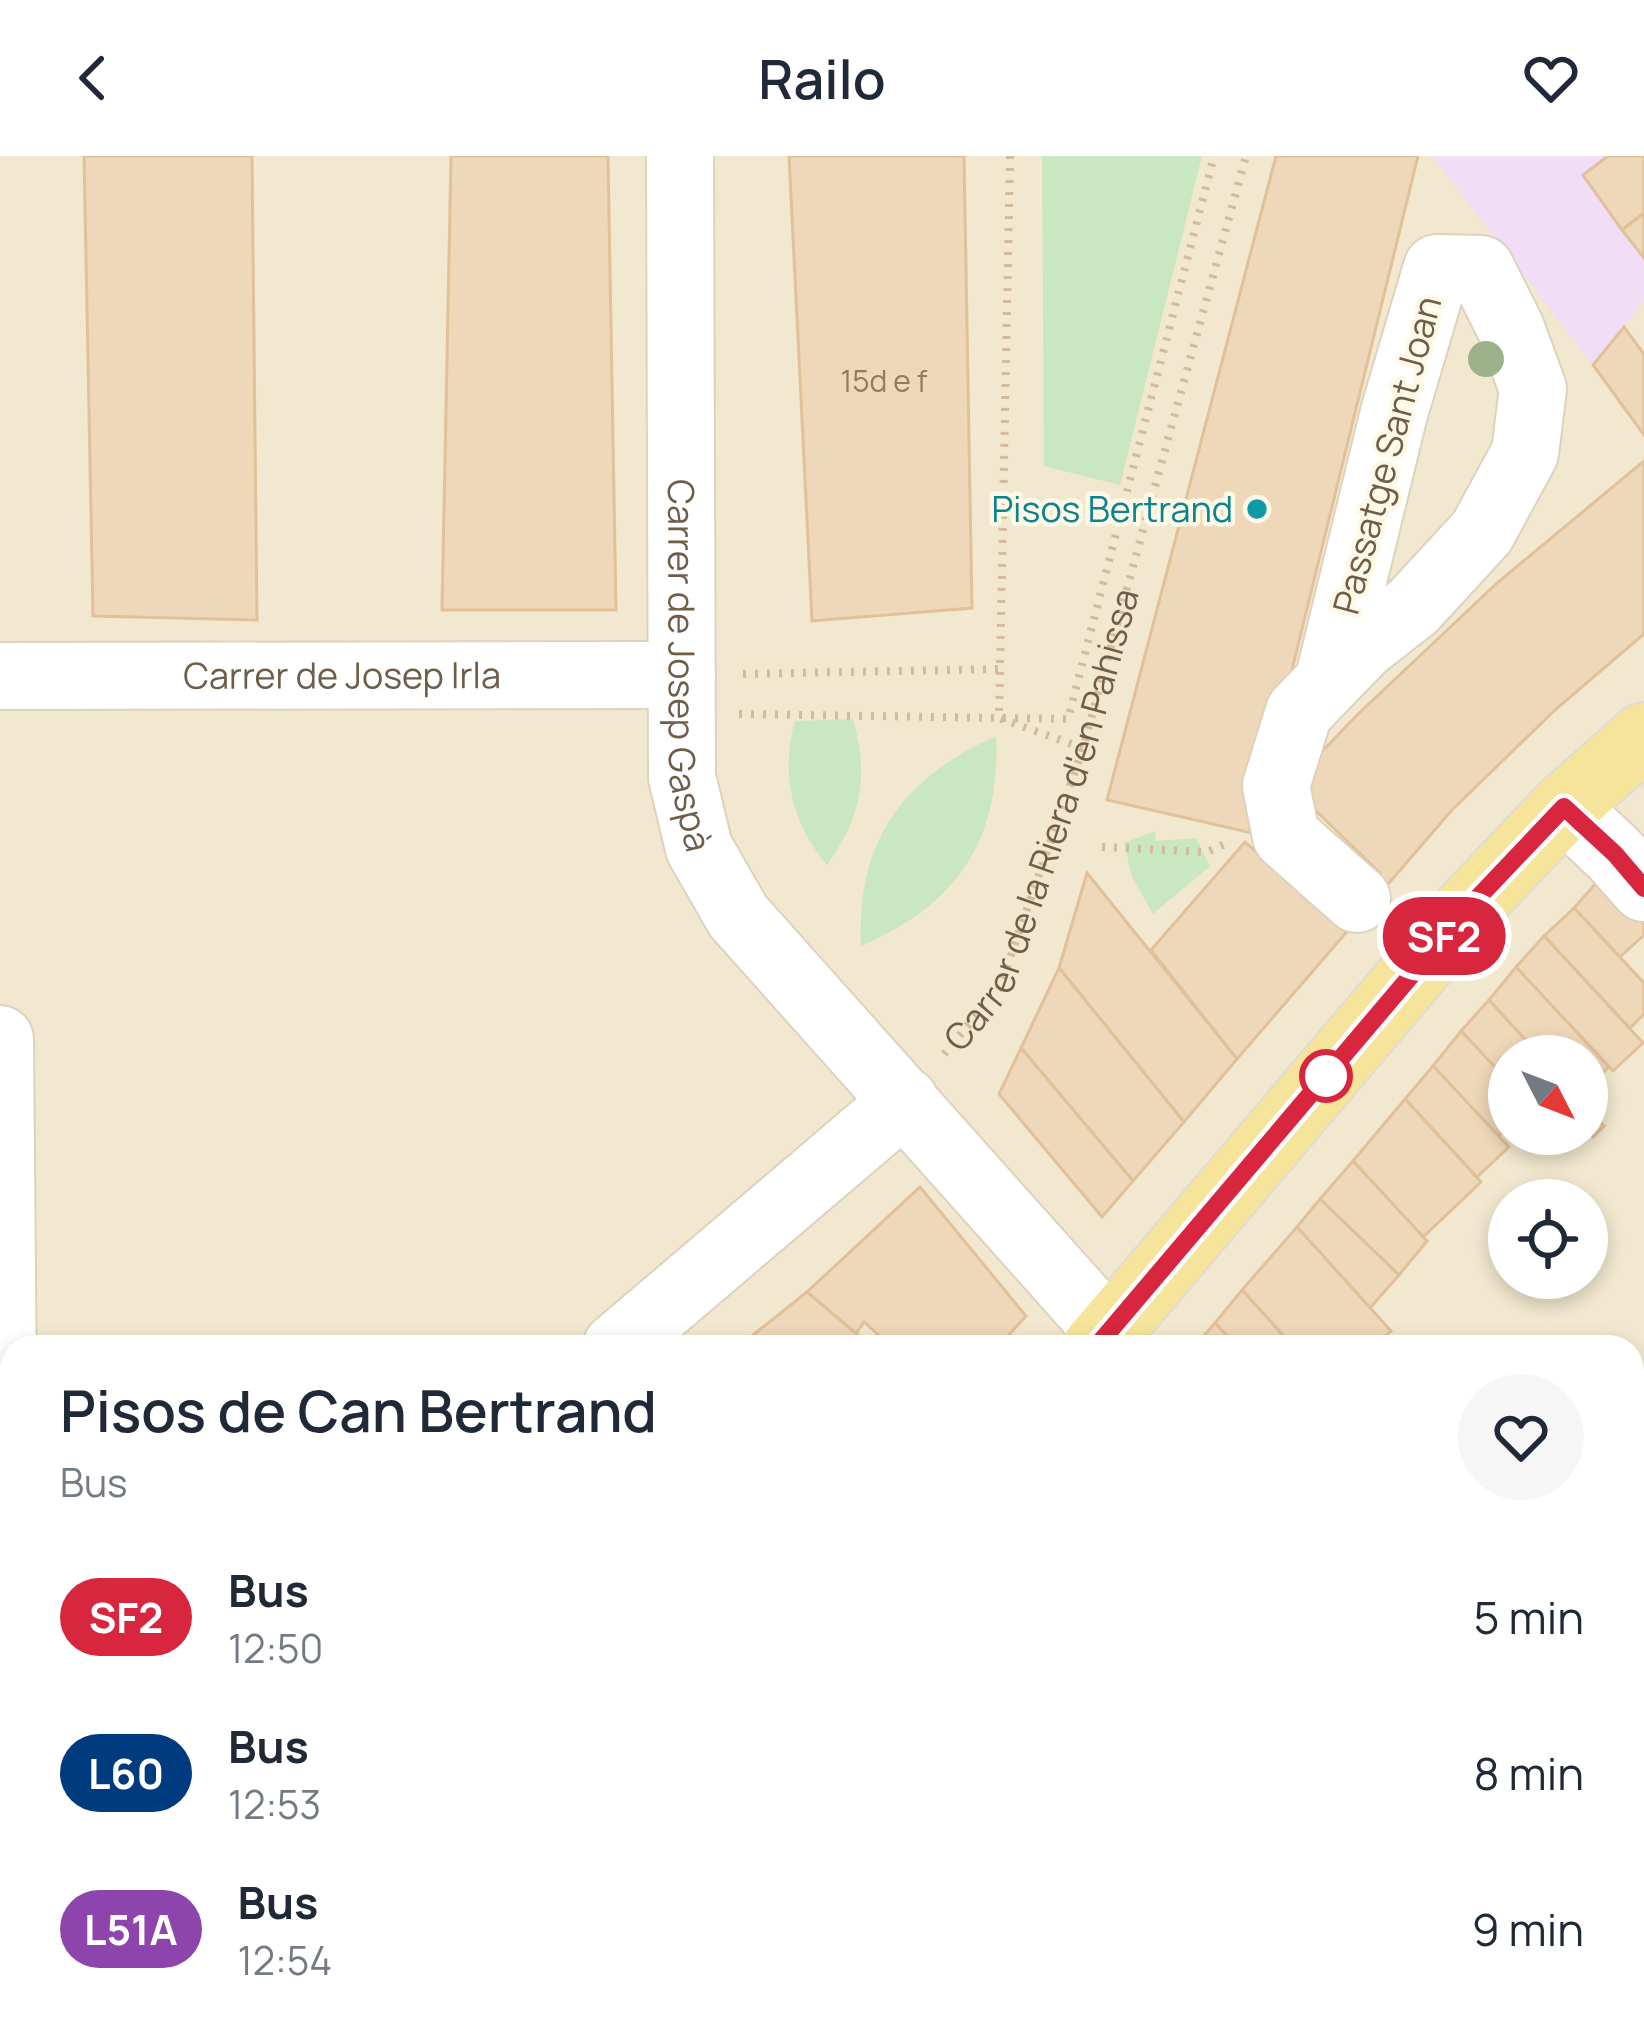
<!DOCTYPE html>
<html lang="en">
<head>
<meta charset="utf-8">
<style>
	:root { --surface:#fff; --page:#f6f6f7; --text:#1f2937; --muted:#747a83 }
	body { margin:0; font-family:Manrope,sans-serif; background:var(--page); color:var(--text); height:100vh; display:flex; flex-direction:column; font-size:45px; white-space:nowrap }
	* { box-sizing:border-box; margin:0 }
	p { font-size:39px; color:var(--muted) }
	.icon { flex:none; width:66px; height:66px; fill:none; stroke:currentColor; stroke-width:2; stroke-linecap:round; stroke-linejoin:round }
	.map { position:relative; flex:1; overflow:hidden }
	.details { position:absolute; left:0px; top:1179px; width:1644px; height:699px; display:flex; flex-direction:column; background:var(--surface); border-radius:36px 36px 0 0; box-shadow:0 6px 18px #0003 }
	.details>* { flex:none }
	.badge { padding:0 24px; border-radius:39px; font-size:42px; line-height:78px }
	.needle { width:78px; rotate:132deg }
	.buttons { position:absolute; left:1488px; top:879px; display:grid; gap:24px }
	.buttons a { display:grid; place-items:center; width:120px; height:120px; border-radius:50%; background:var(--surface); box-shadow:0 6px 18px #0003; font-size:60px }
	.map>.badge { position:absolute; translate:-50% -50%; box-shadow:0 0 0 6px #fff }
	.round { display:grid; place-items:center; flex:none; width:126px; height:126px; border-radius:63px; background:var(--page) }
	.summary { display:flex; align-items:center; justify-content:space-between; height:204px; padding:0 60px }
	h1 { font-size:57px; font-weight:600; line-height:90px }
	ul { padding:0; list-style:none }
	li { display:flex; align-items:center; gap:36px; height:156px; padding:0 60px }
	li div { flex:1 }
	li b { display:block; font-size:45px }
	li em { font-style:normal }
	li .badge { min-width:132px; font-weight:700; text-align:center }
	header { display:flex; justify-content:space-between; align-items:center; height:156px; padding:0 60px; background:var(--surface); font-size:54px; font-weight:600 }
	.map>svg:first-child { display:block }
	.residential { fill:#f2e8cf; fill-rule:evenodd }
	.education { fill:#f2ddf7 }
	.green { fill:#c9e7c0 }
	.building { fill:#efd7b9; stroke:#e1c19a; stroke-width:3 }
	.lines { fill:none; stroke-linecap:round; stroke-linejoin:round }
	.minor-casing { stroke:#ded2bd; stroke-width:70 }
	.major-casing { stroke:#e0dbd7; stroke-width:70 }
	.path { stroke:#d3bb9d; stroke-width:8; stroke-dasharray:3 9; stroke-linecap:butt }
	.minor { stroke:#fff; stroke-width:66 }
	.major { stroke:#f7e49b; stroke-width:66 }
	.tree { fill:#9bb28a }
	.line-casing { stroke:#fff; stroke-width:27 }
	.line { stroke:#d7263d; stroke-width:18 }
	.culture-dot { fill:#0f9aa8; stroke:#fef9e6; stroke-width:4.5 }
	.stop-dot { fill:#fff; stroke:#d7263d; stroke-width:6 }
	.labels { text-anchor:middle; stroke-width:9; stroke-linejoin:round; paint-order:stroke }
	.number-label { font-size:30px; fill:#907c65 }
	.street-label { font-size:36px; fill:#705d49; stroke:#fef9e6 }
	.culture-label { font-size:36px; fill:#0d838f; stroke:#fef9e6; text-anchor:end }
</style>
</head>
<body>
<header><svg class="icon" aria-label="back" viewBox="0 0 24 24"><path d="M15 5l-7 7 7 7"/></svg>Railo<svg class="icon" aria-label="heart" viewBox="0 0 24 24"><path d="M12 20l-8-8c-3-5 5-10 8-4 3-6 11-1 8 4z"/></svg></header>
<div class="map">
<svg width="1644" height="1877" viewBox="0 0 1644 1877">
	<rect width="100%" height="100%" fill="#fbf5e0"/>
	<path class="residential" d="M0,0H1644V1877H0ZM1509,900H1587V978H1509ZM1509,1044H1587V1122H1509ZM12,1191H1632V1866H12Z"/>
	<path class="education" d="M1432,0H1644V145L1593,209Z"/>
	<g class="green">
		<path d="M1042,0H1202L1120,329L1044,310Z"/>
		<path d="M853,563C869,620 862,660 827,709C792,668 780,617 795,565Z"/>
		<path d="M996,580C1001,685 956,749 861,790C856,686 902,622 996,580Z"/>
		<path d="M1155,675L1156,685L1196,682L1210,710L1153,758L1132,721L1124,687Z"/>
	</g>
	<g class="building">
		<path d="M84,0H252L257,464L93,460Z"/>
		<path d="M451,0H608L616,454H442Z"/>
		<path d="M789,0H964L972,452L812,465Z"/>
		<path d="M1276,0H1418L1252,677L1107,644Z"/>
		<path d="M1608,0H1644V57L1622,74L1583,19Z"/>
		<path d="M1644,57V102L1622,74Z"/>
		<path d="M1624,171L1644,198V279L1593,209Z"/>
		<path d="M1644,305V478L1556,553L1452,654L1237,903L1151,794L1245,686L1337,765L1380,717L1314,653L1309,637L1315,603L1356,560L1497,427Z"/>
		<path d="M1087,717L1237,903L1184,966L1059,812Z"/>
		<path d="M1604,718L1644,761V779L1620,801L1574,752Z"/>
		<path d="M1574,752L1644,827V858L1630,872L1544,780Z"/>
		<path d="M1544,780L1643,887L1613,915L1516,811Z"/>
		<path d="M1516,811L1609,911L1587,931V900H1540L1489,844Z"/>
		<path d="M1059,812L1184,966L1133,1025L1021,892Z"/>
		<path d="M1489,844L1540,900H1509V926L1461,875Z"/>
		<path d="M1461,875L1509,926V970L1498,980L1433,910Z"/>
		<path d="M1021,892L1133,1025L1102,1061L999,938Z"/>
		<path d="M1433,910L1509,991L1477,1021L1405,943Z"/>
		<path d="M1405,943L1481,1026L1423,1081L1353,1005Z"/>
		<path d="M1587,951L1604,970L1593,981L1587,974Z"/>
		<path d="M1353,1005L1427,1085L1399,1119L1320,1043Z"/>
		<path d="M920,1031L1026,1160L998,1191H892L864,1166L856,1177L807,1136Z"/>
		<path d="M1320,1043L1399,1119L1370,1152L1297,1071Z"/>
		<path d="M1297,1071L1391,1175L1373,1191H1349L1344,1186L1338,1191H1294L1242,1134Z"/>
		<path d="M1242,1134L1281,1177L1294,1191H1238L1215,1167Z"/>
		<path d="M807,1136L872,1191H738Z"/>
		<path d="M1215,1167L1238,1191H1194Z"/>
		<path d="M55,1866H174L164,1877H68Z"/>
		<path d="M271,1866H317L330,1877H284Z"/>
		<path d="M352,1866H412L418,1871L412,1877H342Z"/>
		<path d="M626,1866H761L771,1877H617Z"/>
	</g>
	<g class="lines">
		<defs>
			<g id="minor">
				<path id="s2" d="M680,0L682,621L699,692L738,760L1109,1176"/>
				<path d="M1437,112L1481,113L1511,173L1533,233L1525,297L1482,376L1413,451L1363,490L1328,526L1394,257Z"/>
				<path id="s3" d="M0,520L682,519"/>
				<path d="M1328,526L1299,556L1276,630L1286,680L1357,743"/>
				<path d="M1564,651L1614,698L1644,732"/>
				<path d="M0,883L8,1818"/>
				<path d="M616,1191L905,945"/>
				<path d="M1632,1354L1644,1345"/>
				<path d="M1026,1877L1035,1866"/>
			</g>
			<g id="major">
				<path d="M1096,1191L1471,749L1564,651L1644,580"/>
				<path d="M516,1877L525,1866"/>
			</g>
		</defs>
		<use href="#minor" class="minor-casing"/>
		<use href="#major" class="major-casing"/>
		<g class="path">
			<path d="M1010,0L999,562L1083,592"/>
			<path d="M743,518L1000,513"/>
			<path d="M739,558L1068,563L1214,0"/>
			<path d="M1102,691L1207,696L1225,688"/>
			<path id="s1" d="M944,898L1000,831L1083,592L1246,0"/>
		</g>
		<use href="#minor" class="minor"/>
		<use href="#major" class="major"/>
	</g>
	<circle class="tree" cx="1486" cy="203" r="18"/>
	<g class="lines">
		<defs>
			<path id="line" d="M1096,1191L1471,749L1564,651L1615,698L1644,732"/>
		</defs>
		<use href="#line" class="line-casing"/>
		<use href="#line" class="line"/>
	</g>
	<circle class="culture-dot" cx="1257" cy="353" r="12"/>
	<circle class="stop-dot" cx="1326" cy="920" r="24"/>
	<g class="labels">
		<g class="number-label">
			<text x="884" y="236">15d e f</text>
		</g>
		<g class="street-label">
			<text transform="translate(1387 299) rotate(-75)" y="13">Passatge Sant Joan</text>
			<text dy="13" stroke="none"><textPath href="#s2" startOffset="510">Carrer de Josep Gaspà</textPath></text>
			<text dy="13" stroke="none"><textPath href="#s3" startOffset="342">Carrer de Josep Irla</textPath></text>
			<text dy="13" stroke="none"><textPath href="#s1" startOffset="258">Carrer de la Riera d'en Pahissa</textPath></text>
		</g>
		<g class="culture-label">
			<text x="1233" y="366">Pisos Bertrand</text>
		</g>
	</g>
</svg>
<div class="buttons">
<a><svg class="needle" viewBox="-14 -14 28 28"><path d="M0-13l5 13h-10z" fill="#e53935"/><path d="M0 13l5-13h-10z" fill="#747a83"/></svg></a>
<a><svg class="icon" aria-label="locate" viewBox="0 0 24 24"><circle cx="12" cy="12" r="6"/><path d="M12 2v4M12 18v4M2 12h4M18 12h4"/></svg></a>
</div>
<b class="badge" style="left:1444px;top:780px;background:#d7263d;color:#fff">SF2</b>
<section class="details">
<div class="summary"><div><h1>Pisos de Can Bertrand</h1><p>Bus</p></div><a class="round"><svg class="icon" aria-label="heart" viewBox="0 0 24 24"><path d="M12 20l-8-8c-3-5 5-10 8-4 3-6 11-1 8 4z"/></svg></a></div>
<ul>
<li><span class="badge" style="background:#d7263d;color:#fff">SF2</span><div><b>Bus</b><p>12:50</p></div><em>5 min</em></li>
<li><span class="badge" style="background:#003b80;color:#fff">L60</span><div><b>Bus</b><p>12:53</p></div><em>8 min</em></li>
<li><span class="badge" style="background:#8e44ad;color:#fff">L51A</span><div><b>Bus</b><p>12:54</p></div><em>9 min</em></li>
</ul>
</section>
</div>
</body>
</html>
